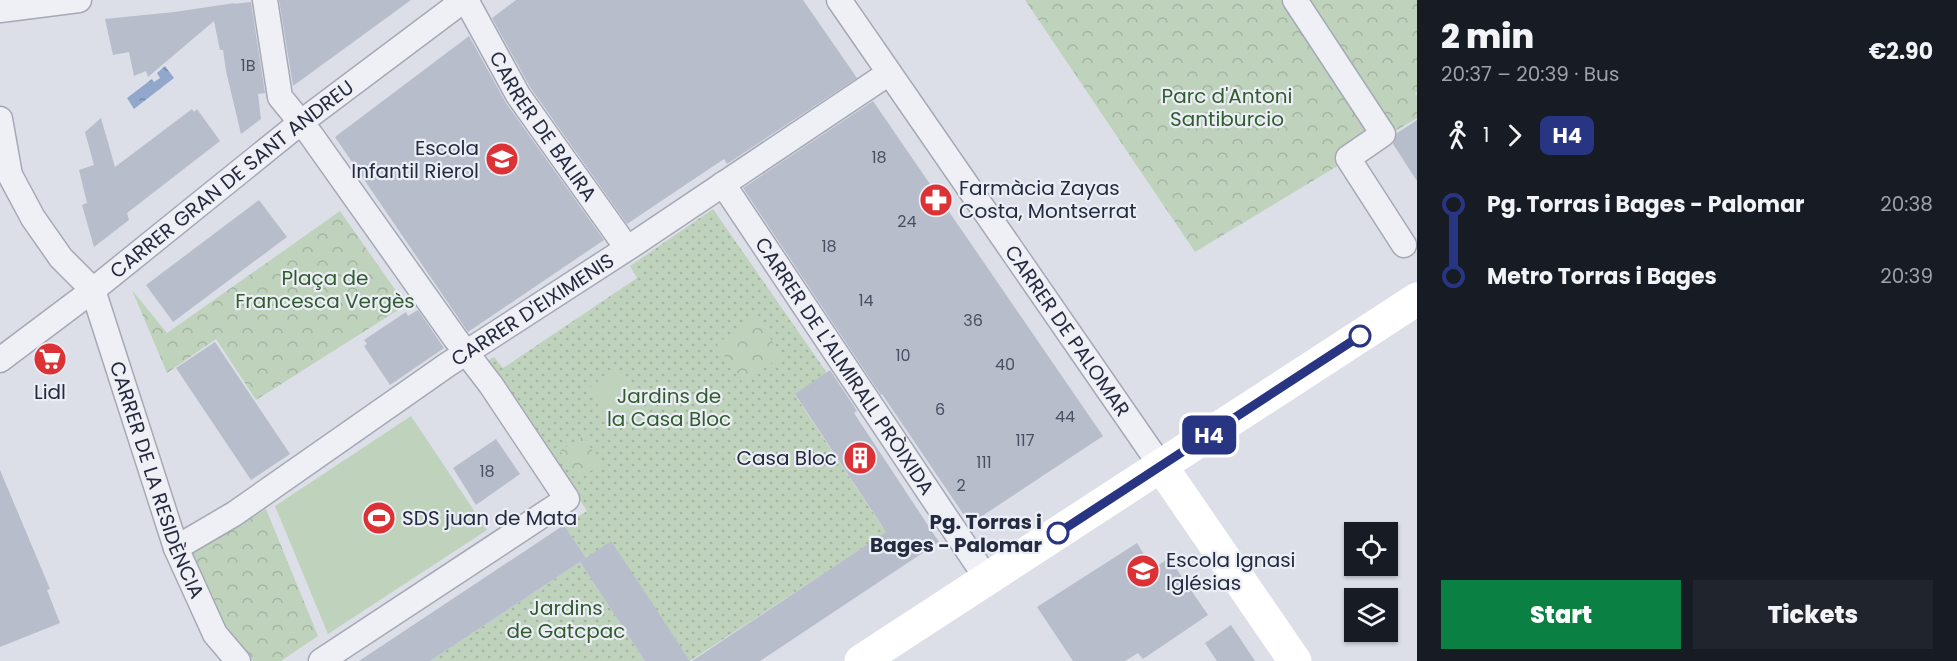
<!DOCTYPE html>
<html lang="en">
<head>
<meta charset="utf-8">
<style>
	:root { --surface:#171b24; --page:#20242c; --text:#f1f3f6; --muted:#9ea1a6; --accent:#0b8043 }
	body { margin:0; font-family:Poppins,sans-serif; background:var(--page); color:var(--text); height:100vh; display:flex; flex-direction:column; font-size:22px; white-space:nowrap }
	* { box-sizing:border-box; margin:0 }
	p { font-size:20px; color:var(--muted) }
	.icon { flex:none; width:33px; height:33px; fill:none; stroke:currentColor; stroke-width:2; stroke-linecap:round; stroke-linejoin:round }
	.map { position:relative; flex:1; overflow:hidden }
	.panel { display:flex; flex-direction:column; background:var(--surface); width:540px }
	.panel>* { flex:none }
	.badge { padding:0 12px; border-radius:9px; font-size:21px; line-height:39px }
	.buttons { position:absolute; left:1344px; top:522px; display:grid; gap:12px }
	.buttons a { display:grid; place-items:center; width:54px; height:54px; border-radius:0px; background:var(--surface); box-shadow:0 2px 4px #0004; font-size:30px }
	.map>.badge { position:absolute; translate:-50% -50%; box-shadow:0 0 0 3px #fff }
	.legs { display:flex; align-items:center; gap:9px; height:66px; padding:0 24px; font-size:20px }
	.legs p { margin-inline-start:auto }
	.summary { display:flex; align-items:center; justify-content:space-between; height:102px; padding:0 24px }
	h1 { font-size:33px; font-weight:800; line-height:45px }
	.primary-button { display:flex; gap:12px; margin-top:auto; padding:12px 24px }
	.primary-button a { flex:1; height:69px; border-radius:0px; background:var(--accent); color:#fff; font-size:24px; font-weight:800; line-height:69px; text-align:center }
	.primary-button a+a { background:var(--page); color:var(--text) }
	ul { padding:0 24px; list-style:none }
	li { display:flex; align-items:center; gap:21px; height:72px; font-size:22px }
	li i { display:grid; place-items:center; width:9px; height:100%; margin:0 8px; background:currentColor }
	li i::after { content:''; width:15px; height:15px; margin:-8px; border:4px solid; border-radius:50%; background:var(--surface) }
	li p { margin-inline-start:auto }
	li:first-child i { background:linear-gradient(#0000 50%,currentColor 0) }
	li:last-child i { background:linear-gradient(currentColor 50%,#0000 0) }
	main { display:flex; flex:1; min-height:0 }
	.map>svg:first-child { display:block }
	.grass { fill:url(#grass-dots) }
	.park { fill:url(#park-crowns) }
	.pitch { fill:#bfd3bc }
	.water { fill:url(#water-ripples) }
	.building { fill:#b8bdcb }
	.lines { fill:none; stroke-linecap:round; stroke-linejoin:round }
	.street-casing { stroke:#a5a9b5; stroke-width:27 }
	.street { stroke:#eff0f6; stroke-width:24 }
	.secondary { stroke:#fff; stroke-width:33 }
	.line-1-casing { stroke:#fff; stroke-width:14 }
	.line-1 { stroke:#283583; stroke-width:9 }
	.stop-1-dot { fill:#fff; stroke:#283583; stroke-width:3 }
	.labels { text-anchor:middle; stroke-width:4.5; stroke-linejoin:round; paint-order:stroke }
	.number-label { font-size:16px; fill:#494f62 }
	.park-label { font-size:20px; fill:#325c30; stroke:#ebeef5 }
	.street-label { font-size:20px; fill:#242a3f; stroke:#ebeef5 }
	.poi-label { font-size:20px; fill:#242a3f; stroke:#ebeef5; text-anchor:start }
	.stop-label { font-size:20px; font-weight:bold; fill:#242a3f; stroke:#ebeef5; text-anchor:end }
</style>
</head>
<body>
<main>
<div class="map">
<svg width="1417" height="661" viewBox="0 0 1417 661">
	<defs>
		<pattern id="grass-dots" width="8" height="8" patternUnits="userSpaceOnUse" patternTransform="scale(1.5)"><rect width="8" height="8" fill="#bfd3bc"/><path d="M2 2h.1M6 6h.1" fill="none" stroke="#a4b5a3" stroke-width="1.8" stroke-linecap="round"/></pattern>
		<pattern id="park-crowns" width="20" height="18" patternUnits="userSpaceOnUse" patternTransform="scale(1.5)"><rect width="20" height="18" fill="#bfd3bc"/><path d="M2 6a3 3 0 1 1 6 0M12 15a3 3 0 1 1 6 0" fill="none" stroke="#a4b5a3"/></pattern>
		<pattern id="water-ripples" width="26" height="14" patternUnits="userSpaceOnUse" patternTransform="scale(1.5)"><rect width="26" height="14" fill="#92a7cc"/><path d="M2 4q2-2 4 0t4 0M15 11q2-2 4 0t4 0" fill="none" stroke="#7788a7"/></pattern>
	</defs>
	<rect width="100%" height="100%" fill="#dcdfe8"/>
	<g class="grass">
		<path d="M713,209L827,373L795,395L883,528L896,526L690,661L611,542L586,558L564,525L587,511L486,362L494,357L503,368L637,278L630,266Z"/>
		<path d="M580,562L645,661H430Z"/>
	</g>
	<g class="park">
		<path d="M1025,0H1417V92L1415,93L1417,96V118L1195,252Z"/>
		<path d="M340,211L406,305L256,400L216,339L167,373L132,290L167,333Z"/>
		<path d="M756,317L782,356L743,383L716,344Z"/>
		<path d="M583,436L601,464L579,479L560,451Z"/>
		<path d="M266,509L318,636L281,661H253L231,642L190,554Z"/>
	</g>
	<g class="pitch">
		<path d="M616,369L643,408L614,428L587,389Z"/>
		<path d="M411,416L487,530L328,634L275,506Z"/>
	</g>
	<path class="water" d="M165,66L174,78L134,109L127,98L152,79L154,82L160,78L157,73Z"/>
	<g class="building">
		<path d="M279,0H411L293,86Z"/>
		<path d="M516,0H803L857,78L727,164L724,159L627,224L530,87L492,18Z"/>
		<path d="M251,2L265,93L258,94L261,119L241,134L226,71L223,50H220L214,21L148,77L146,71L134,76L129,52L113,55L105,19L174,12L235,3L233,4Z"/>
		<path d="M469,36L506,103L604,240L468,332L335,137Z"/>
		<path d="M873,101L1103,436L970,524L882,394L881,395L743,188Z"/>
		<path d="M192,109L194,112L197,109L220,141L127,213L129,220L94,247L82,205L87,203L79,170L94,165L85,132L101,118L115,167Z"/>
		<path d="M1417,120V181L1393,144L1397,133Z"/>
		<path d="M259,200L287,237L173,322L146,285Z"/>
		<path d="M418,310L444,348L390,385L364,346L367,344L364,340L406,312L408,316Z"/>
		<path d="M215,342L290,454L251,480L176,368Z"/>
		<path d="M830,370L857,411L854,413L939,542L760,661H692L886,532L795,394Z"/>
		<path d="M496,439L520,474L476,505L453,468Z"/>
		<path d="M0,470L50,589L47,590L60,623L0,647Z"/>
		<path d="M564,525L586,558L430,661H359Z"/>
		<path d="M611,541L637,580L690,661H645L580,562Z"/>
		<path d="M1137,543L1153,569L1169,558L1208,615L1143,659L1138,653L1125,661H1073L1037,607Z"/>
		<path d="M1231,625L1255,661H1217L1205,643Z"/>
	</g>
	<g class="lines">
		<defs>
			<g id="street">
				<path d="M265,0L280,97L311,135L455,338L491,385L567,499L321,661"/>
				<path id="s1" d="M466,0L518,95L627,248"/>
				<path id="s2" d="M839,0L1161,466"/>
				<path d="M1295,0L1383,134L1348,158L1404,245"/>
				<path d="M0,10L79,0"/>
				<path id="s3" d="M0,119L10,175L33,218L61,258L93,290L176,548L215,634L238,661"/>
				<path id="s4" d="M723,184L987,579"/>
				<path id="s5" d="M0,360L93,290L300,123L464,0"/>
				<path id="s6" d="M176,548L234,514L447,365L637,242L889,73"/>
			</g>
		</defs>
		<use href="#street" class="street-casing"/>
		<use href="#street" class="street"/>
		<g class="secondary">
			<path d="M1161,466L1295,661"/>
			<path d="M861,661L1417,299"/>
		</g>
	</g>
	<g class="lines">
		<defs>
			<path id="line-1" d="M1058,533L1360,336"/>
		</defs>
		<use href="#line-1" class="line-1-casing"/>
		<use href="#line-1" class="line-1"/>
	</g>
	<defs>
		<symbol id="school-disc" viewBox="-11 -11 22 22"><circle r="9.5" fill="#dc3235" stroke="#ebeef5"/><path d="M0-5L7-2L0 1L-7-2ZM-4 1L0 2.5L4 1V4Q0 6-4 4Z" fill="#fff"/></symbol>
		<symbol id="pharmacy-disc" viewBox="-11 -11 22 22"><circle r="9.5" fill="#dc3235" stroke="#ebeef5"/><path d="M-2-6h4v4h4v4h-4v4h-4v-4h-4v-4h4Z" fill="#fff"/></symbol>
		<symbol id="supermarket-disc" viewBox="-11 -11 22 22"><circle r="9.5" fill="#dc3235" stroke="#ebeef5"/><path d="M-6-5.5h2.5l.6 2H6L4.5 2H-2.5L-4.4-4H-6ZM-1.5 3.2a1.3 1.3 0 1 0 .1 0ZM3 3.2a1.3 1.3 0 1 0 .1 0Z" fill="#fff"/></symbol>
		<symbol id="building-disc" viewBox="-11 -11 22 22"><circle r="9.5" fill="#dc3235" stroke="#ebeef5"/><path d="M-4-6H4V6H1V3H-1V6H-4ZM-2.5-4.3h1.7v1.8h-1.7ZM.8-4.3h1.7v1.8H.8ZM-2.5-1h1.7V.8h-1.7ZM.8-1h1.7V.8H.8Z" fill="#fff"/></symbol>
		<symbol id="stadium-disc" viewBox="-11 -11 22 22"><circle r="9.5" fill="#dc3235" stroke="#ebeef5"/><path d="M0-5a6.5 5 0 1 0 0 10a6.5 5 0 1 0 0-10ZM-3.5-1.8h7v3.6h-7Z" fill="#fff"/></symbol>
	</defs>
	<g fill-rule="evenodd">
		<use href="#school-disc" x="483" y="140" width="38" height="38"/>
		<use href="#pharmacy-disc" x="917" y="181" width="38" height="38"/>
		<use href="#supermarket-disc" x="31" y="340" width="38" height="38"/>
		<use href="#building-disc" x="841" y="439" width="38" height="38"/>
		<use href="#stadium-disc" x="360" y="499" width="38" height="38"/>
		<use href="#school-disc" x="1124" y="552" width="38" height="38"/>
	</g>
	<g class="stop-1-dot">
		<circle cx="1360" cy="336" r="10"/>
		<circle cx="1058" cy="533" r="10"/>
	</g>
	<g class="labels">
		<g class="number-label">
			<text x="248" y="71">1B</text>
			<text x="879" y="163">18</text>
			<text x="907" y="227">24</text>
			<text x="829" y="252">18</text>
			<text x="866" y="306">14</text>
			<text x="973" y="326">36</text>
			<text x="903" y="361">10</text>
			<text x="1005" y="370">40</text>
			<text x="940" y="415">6</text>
			<text x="1065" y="422">44</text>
			<text x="1025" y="446">117</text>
			<text x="984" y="468">111</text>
			<text x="487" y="477">18</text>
			<text x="961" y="491">2</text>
		</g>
		<g class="park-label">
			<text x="1227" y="103">Parc d'Antoni<tspan x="1227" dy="23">Santiburcio</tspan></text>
			<text x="325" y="285">Plaça de<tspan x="325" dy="23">Francesca Vergès</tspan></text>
			<text x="669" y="403">Jardins de<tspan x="669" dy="23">la Casa Bloc</tspan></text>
			<text x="566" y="615">Jardins<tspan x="566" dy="23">de Gatcpac</tspan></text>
		</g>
		<g class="street-label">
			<text dy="7" stroke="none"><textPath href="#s1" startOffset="148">CARRER DE BALIRA</textPath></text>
			<text dy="7" stroke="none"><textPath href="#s5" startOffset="294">CARRER GRAN DE SANT ANDREU</textPath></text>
			<text dy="7" stroke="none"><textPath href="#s6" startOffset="429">CARRER D'EIXIMENIS</textPath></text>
			<text dy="7" stroke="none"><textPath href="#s2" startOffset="402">CARRER DE PALOMAR</textPath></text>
			<text dy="7" stroke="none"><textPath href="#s4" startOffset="219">CARRER DE L'ALMIRALL PRÒIXIDA</textPath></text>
			<text dy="7" stroke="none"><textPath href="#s3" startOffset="400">CARRER DE LA RESIDÈNCIA</textPath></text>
		</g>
		<g class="poi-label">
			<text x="479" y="155" text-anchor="end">Escola<tspan x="479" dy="23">Infantil Rierol</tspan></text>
			<text x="959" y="195">Farmàcia Zayas<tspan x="959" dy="23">Costa, Montserrat</tspan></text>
			<text x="50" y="399" text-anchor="middle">Lidl</text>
			<text x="837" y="465" text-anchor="end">Casa Bloc</text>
			<text x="402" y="525">SDS juan de Mata</text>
			<text x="1166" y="567">Escola Ignasi<tspan x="1166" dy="23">Iglésias</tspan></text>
		</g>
		<g class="stop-label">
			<text x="1042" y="529">Pg. Torras i<tspan x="1042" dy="23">Bages - Palomar</tspan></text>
		</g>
	</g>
</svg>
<div class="buttons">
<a><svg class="icon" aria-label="locate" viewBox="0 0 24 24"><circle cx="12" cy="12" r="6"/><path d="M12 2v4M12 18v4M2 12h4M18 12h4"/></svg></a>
<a><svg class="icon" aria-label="layers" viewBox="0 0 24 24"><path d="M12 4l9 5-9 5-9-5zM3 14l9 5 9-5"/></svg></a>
</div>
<b class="badge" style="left:1209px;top:435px;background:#283583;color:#fff">H4</b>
</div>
<section class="panel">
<div class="summary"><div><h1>2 min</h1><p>20:37 – 20:39 · Bus</p></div><b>€2.90</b></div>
<div class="legs"><svg class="icon" aria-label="walk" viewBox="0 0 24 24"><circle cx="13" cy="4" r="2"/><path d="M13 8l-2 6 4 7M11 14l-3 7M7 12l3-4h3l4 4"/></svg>1<svg class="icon" aria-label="forward" viewBox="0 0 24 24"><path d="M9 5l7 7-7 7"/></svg><b class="badge" style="background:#283583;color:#fff">H4</b></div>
<ul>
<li><i style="color:#283583"></i><b>Pg. Torras i Bages - Palomar</b><p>20:38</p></li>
<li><i style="color:#283583"></i><b>Metro Torras i Bages</b><p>20:39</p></li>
</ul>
<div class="primary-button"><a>Start</a><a>Tickets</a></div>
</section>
</main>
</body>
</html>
